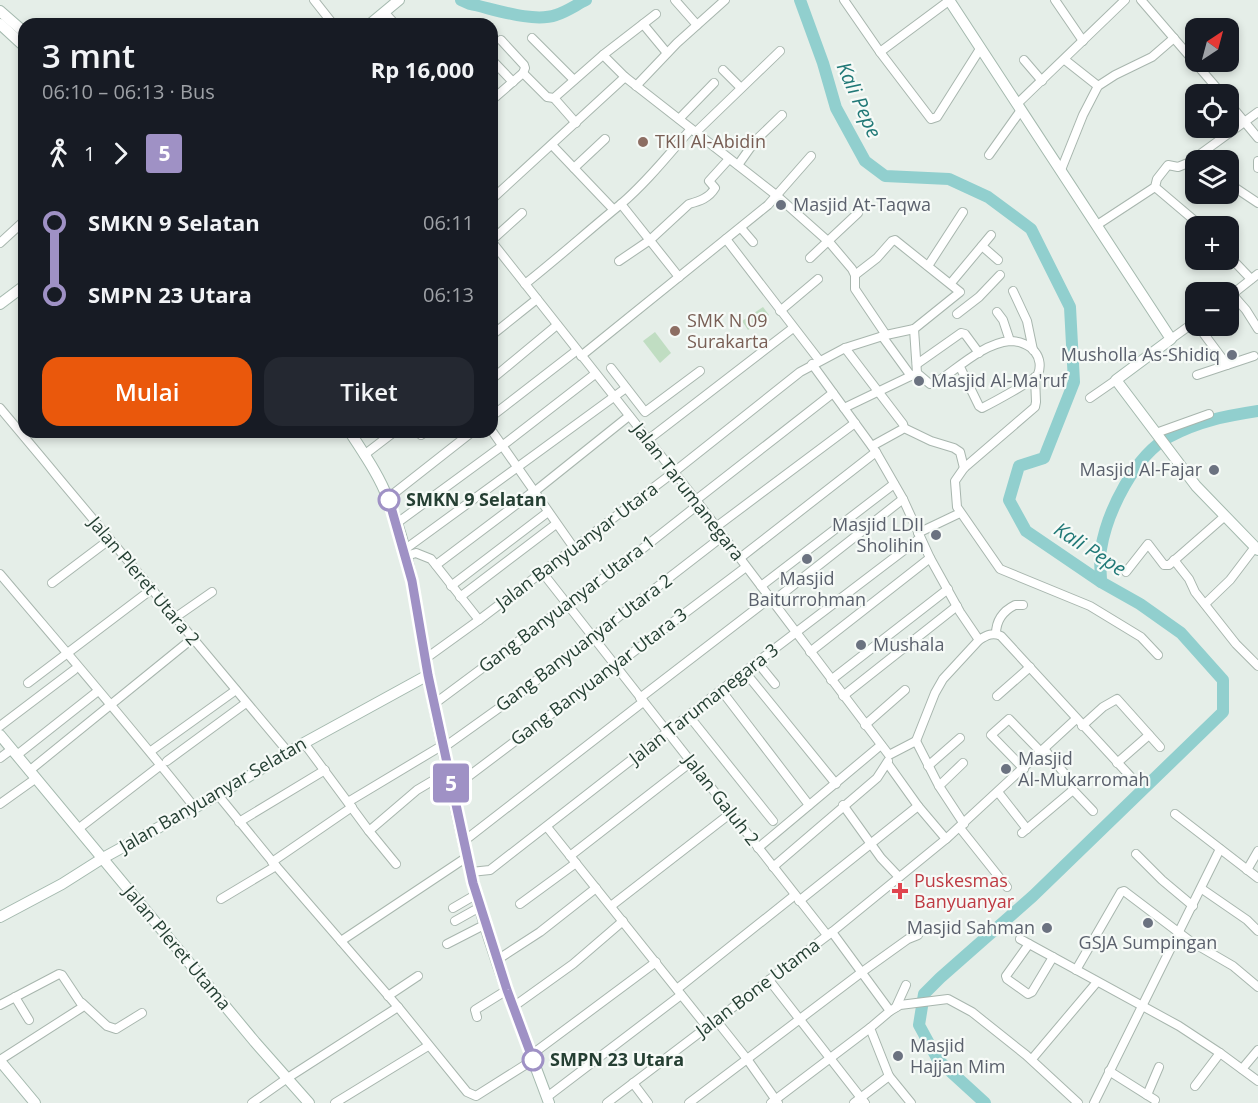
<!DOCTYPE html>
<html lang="id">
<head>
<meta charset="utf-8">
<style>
	:root { --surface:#171b24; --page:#242831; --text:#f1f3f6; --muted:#9ea1a6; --accent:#ea580c }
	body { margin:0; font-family:"Open Sans",sans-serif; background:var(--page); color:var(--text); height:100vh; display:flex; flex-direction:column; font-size:22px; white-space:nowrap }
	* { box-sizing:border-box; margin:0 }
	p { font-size:20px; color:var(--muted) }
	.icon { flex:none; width:33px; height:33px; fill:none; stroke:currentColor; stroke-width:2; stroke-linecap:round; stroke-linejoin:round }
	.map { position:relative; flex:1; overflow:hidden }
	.panel { position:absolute; left:18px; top:18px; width:480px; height:420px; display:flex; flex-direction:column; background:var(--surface); border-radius:18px; box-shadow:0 3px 9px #0003 }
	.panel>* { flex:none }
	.badge { padding:0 12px; border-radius:4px; font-size:21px; line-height:39px }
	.needle { width:39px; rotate:36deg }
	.controls { position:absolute; left:1185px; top:18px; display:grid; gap:12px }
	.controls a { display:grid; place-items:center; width:54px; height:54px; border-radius:12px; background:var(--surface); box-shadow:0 3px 9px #0003; font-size:30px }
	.map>.badge { position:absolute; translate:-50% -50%; box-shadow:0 0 0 3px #fff }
	.legs { display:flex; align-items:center; gap:9px; height:66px; padding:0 24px; font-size:20px }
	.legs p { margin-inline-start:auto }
	.headline { display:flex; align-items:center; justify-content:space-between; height:102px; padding:0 24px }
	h1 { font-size:33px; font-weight:600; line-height:45px }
	.action { display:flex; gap:12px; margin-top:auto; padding:12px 24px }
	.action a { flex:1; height:69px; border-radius:18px; background:var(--accent); color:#fff; font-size:24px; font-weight:600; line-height:69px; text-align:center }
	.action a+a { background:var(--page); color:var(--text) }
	ul { padding:0 24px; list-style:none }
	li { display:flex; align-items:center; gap:21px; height:72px; font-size:22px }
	li i { display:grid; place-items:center; width:9px; height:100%; margin:0 8px; background:currentColor }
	li i::after { content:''; width:15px; height:15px; margin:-8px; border:4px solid; border-radius:50%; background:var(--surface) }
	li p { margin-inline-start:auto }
	li:first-child i { background:linear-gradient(#0000 50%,currentColor 0) }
	li:last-child i { background:linear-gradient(currentColor 50%,#0000 0) }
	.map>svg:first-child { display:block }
	.green { fill:#c0ddc2 }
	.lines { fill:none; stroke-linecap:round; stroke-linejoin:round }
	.river { stroke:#91cfce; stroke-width:12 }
	.street-casing { stroke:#a8b6ae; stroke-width:10 }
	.secondary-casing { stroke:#a4b9ae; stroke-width:12 }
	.street { stroke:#fff; stroke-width:8 }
	.secondary { stroke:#fff; stroke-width:10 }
	.line-1-casing { stroke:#fff; stroke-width:14 }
	.line-1 { stroke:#9f91c5; stroke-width:9 }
	.education-dot { fill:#8d6e63; stroke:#f6faf7; stroke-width:2 }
	.worship-dot { fill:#6b7280; stroke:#f6faf7; stroke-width:2 }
	.stop-1-dot { fill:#fff; stroke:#9f91c5; stroke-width:3 }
	.health-dot { fill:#e0444e; stroke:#f6faf7; stroke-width:2 }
	.labels { text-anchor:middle; stroke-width:4.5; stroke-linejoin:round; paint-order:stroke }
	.education-label { font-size:18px; fill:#785e54; stroke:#f6faf7; text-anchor:start }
	.worship-label { font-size:18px; fill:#5b616d; stroke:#f6faf7; text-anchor:start }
	.street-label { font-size:18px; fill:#253f33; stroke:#f6faf7 }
	.stop-label { font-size:18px; font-weight:bold; fill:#253f33; stroke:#f6faf7; text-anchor:start }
	.health-label { font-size:18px; fill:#be3a42; stroke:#f6faf7; text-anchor:start }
	.water-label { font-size:20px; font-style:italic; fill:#217977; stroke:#f6faf7 }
</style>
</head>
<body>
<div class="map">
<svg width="1258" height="1103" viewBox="0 0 1258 1103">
	<rect width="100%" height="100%" fill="#e5eee8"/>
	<g class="green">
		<path d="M763,307L769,315L748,330L742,321Z"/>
		<path d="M655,332L671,353L660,363L643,341Z"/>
	</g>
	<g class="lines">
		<g class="river">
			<path d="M461,0L470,4C494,9 533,23 556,15C566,12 576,5 586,0"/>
			<path d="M800,0L823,63L836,108L865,161L885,176L949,179L988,197L1031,229L1070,307L1074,382L1044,458L1019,466L1009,500L1026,531L1101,582L1140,604L1181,633L1223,680V712L1033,896L940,978L924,994L919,1025L938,1060L985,1103"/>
			<path d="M1101,582C1101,571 1099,559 1101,549C1107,512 1135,455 1169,437C1198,421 1226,416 1258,411"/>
		</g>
		<defs>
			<g id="street">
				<path d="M314,0L333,24"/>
				<path d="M675,0L697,25"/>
				<path d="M844,0L880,52L931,119L937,117L980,49"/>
				<path d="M1055,0L1083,41"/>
				<path d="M1141,0L1222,94"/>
				<path d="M385,13L395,24"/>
				<path d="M643,24L667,53"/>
				<path d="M532,38L574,80"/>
				<path d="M501,40L524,65L525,68L523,73"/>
				<path d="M880,52L950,0"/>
				<path d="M603,55L625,77"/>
				<path d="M492,60L513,82"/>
				<path d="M1024,60L1042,81"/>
				<path d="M1065,60L1098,86"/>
				<path d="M723,70L740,87"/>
				<path d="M636,86L677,43L725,0"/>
				<path d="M554,98L576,123"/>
				<path d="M492,100L523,73L547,97L554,98L603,55L656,14"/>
				<path d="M1228,102L1258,138"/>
				<path d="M1017,104L1125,0"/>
				<path d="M679,119L714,83"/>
				<path d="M696,132L780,51"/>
				<path d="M552,145L613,209"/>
				<path d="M989,155L1021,110"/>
				<path d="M1258,161V168"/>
				<path d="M738,165L755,141L782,115"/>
				<path d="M574,168L605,139"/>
				<path d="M1061,170L1083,115L1098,86L1115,75L1152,57L1174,38"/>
				<path d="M1228,183L1258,203"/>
				<path d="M1155,187L1201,226"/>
				<path d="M492,199L625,77L776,195L830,243L852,269L855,275V289L886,335"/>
				<path d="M621,204L679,277"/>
				<path d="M1097,225L1155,187L1157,179L1168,165L1178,167L1188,163L1258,112"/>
				<path d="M741,228L753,242"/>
				<path d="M726,239L819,360"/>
				<path d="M492,240L522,213"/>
				<path d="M492,242L696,500L889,755L916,741L939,786L964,824"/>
				<path d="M0,243L24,221"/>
				<path d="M982,246L998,260"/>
				<path d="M1228,255L1251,279"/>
				<path d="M810,258L858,213"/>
				<path d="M619,261L650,240L689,204C700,201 709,198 715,188L709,181L729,159"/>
				<path d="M928,266L963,212"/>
				<path d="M951,283L991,235"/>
				<path d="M525,284C558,258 589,230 621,204C647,182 669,154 691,129"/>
				<path d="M1013,291L1027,321L1033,350"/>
				<path d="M1232,294L1246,310L1258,329"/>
				<path d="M1230,296L1258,274"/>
				<path d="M780,311L818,279"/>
				<path d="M997,312L1003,320L1010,341"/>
				<path d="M957,314L979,297L1000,275"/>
				<path d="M1198,326L1227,365L1254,356"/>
				<path d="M914,329L917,373L930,384L937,382C958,368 984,343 1010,341C1019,341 1030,345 1035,352C1040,358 1041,367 1038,374C1035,380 990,404 982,408L979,406L960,367"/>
				<path d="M492,335L537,299"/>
				<path d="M882,336L911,376"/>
				<path d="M1171,339L1196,321"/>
				<path d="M845,348L903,424L904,428L901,430L872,446"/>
				<path d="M581,356L768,205L811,156"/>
				<path d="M812,364L876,452L903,499L930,558L960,612L979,640C987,635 993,632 1001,636L1130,776"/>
				<path d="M917,364L961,333L965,334L979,353"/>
				<path d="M611,368L645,412L700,371"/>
				<path d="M1197,375L1227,365"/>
				<path d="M1035,377L1036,402L1035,407L964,468L955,481L957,507L1000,569L1090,606L1141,637L1158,655"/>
				<path d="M492,379L557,325"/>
				<path d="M1090,398L1116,380"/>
				<path d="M0,408L289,753"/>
				<path d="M844,408L917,373"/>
				<path d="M492,416L576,351"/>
				<path d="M904,428L931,441L954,448L960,452L964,468"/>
				<path d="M492,431L574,548"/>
				<path d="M1156,433L1209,414"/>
				<path d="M421,435L425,432"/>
				<path d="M649,439L793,328"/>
				<path d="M364,455L394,432"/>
				<path d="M534,492L629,416"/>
				<path d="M388,498L472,432"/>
				<path d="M696,500L833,393"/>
				<path d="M397,523L502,446L595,374"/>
				<path d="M716,527L855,423"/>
				<path d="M918,533L960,513"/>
				<path d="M404,550L626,388"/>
				<path d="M406,556L416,553L431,559L479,620"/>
				<path d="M740,558L876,452"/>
				<path d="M1174,560L1189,579L1195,592L1236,644L1258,666"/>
				<path d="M436,565L534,491"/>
				<path d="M542,572L827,935"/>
				<path d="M1126,572L1148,544L1164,565H1169L1225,516"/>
				<path d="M0,574C66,652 132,728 195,808"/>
				<path d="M52,583L109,540"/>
				<path d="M451,586L548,512"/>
				<path d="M761,586L894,484"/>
				<path d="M460,597L556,524"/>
				<path d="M772,602L903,499"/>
				<path d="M1205,604L1230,580L1255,547"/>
				<path d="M176,617L212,592"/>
				<path d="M996,634C996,620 1003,611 1015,605H1023"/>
				<path d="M810,652L930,558"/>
				<path d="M425,659L479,620L674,472L800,372L845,348L886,335L914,329L960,292L895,240L892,241L877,258L855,275"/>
				<path d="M757,662L775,684"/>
				<path d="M745,672L836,784"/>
				<path d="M831,680L948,589"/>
				<path d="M28,683L152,589"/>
				<path d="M721,690L809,805"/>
				<path d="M843,696L957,606"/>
				<path d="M997,696L1030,667"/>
				<path d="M640,698L770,598"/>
				<path d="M434,704L637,553L699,504"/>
				<path d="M689,716L773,821"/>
				<path d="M865,725L905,690"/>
				<path d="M0,726L74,670"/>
				<path d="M1082,726L1103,707L1117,699L1160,747"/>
				<path d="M916,741L935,693L943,679L979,640"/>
				<path d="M304,743L369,831L396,864"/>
				<path d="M443,748L520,693L723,536"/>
				<path d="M151,751L236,690"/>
				<path d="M17,755L98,691"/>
				<path d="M0,758L12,749"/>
				<path d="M167,761L246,703"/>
				<path d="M1117,763L1149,735"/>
				<path d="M928,766L960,738"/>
				<path d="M1024,769L991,735L1009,719L1041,752"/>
				<path d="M29,771L193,638"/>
				<path d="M939,786L963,763"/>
				<path d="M453,788L746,567"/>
				<path d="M1073,790L1093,811"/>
				<path d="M998,792L1027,829"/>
				<path d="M218,795L276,866L398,1007L467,1092L476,1096L533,1060"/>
				<path d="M348,802L443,745"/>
				<path d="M0,804L35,779"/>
				<path d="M843,805L881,858L899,877"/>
				<path d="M918,806L946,839"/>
				<path d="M1175,814L1258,878"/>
				<path d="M239,822L325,770"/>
				<path d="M547,827L707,1027"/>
				<path d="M960,828L1007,887"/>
				<path d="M78,829L161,765"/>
				<path d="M369,831L417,790L449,771"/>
				<path d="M1022,833L1073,790L1070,780L1044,749"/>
				<path d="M464,841L643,702"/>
				<path d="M758,848L881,745"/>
				<path d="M1136,854L1162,880L1193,906"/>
				<path d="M570,856L691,762"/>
				<path d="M272,862L352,807"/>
				<path d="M773,867L877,778L888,761"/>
				<path d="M1247,870L1258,851"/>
				<path d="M471,872L490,870L757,662L920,538"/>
				<path d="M1202,889L1247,920L1258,931"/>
				<path d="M221,899L276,866"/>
				<path d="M799,901L918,806L888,764"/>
				<path d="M520,904L576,863"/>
				<path d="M611,906L731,813"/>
				<path d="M453,908L477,894"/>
				<path d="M455,921L480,907"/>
				<path d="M832,932L890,1011L870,1028L889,1076L854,1103"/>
				<path d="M1020,939L1179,1026L1220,1053L1258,1081"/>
				<path d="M341,941L467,857"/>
				<path d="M447,944L486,924"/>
				<path d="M1029,944L1006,976L1007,979L1028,994L1032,992L1053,957"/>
				<path d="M497,960L540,932L596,888"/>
				<path d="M1076,970L1121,892L1124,891L1190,941L1233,966L1258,987"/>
				<path d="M769,980L865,1103"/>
				<path d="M677,989L795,895"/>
				<path d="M388,996L418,976"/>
				<path d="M15,997L29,1020"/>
				<path d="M82,1003L107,1026L116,1029L142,1013"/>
				<path d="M0,1005L59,974L62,975L82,1005L81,1008L0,1060"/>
				<path d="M513,1007L573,964L623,921"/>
				<path d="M896,1007L906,985"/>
				<path d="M890,1011L900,1005L948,999L972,1012L1026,1055L1078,1103"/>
				<path d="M477,1017L475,1010L507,990"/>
				<path d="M716,1020L747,1059L778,1103"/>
				<path d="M531,1055L656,962"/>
				<path d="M1032,1059L1097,982"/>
				<path d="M1242,1069L1258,1050"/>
				<path d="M1109,1071L1155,1100"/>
				<path d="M889,1076L911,1103"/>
				<path d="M633,1083L648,1103"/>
				<path d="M1195,1086L1220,1053"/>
				<path d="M1147,1095L1159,1067"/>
				<path d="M547,1097L681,995"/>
				<path d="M252,1103L286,1079L398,1007"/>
				<path d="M335,1103L428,1046"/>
				<path d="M607,1103L832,932L946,839L1076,719"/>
				<path d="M689,1103L862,972L908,939L918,935"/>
				<path d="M771,1103L870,1028"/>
				<path d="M1094,1103L1220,849"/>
			</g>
			<g id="secondary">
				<path d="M949,0L1171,339L1116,380L1196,486L1258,550"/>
				<path d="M0,11L24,32"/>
				<path d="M0,24L24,46"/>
				<path d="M370,24L399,0"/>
				<path d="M0,304L24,286"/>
				<path d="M350,432C364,454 379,475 388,499C412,555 417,617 428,676C441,741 455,806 470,871C489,951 521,1027 549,1103"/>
				<path d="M0,735L255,1042L309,1103"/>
				<path d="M0,917L62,884L103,858L218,795L304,743L428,675"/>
				<path d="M0,1061L35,1103"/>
			</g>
		</defs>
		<use href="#street" class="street-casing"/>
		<use href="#secondary" class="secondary-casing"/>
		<use href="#street" class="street"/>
		<use href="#secondary" class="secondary"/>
	</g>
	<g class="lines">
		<defs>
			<path id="line-1" d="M389,500L412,581L428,675L473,883L507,990L533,1060"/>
		</defs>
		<use href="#line-1" class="line-1-casing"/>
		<use href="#line-1" class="line-1"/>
	</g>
	<g class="education-dot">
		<circle cx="643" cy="142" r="6"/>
		<circle cx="675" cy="331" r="6"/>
	</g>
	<g class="worship-dot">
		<circle cx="781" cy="205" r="6"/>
		<circle cx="1232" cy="355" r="6"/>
		<circle cx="919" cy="381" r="6"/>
		<circle cx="1214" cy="470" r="6"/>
		<circle cx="936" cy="535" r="6"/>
		<circle cx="807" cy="559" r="6"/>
		<circle cx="861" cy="645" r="6"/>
		<circle cx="1006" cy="769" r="6"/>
		<circle cx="1148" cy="923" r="6"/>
		<circle cx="1047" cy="928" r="6"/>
		<circle cx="898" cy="1056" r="6"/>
	</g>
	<g class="stop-1-dot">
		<circle cx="389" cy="500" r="10"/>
		<circle cx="533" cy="1060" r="10"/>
	</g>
	<path class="health-dot" d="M897 882h6v6h6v6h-6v6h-6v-6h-6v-6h6z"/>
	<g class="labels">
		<g class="education-label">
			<text x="655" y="148">TKII Al-Abidin</text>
			<text x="687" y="327">SMK N 09<tspan x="687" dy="21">Surakarta</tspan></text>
		</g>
		<g class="worship-label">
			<text x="793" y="211">Masjid At-Taqwa</text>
			<text x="1220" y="361" text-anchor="end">Musholla As-Shidiq</text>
			<text x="931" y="387">Masjid Al-Ma'ruf</text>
			<text x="1202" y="476" text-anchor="end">Masjid Al-Fajar</text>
			<text x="924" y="531" text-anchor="end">Masjid LDII<tspan x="924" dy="21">Sholihin</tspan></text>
			<text x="807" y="585" text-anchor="middle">Masjid<tspan x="807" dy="21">Baiturrohman</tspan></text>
			<text x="873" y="651">Mushala</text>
			<text x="1018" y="765">Masjid<tspan x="1018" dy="21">Al-Mukarromah</tspan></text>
			<text x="1035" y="934" text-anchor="end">Masjid Sahman</text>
			<text x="1148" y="949" text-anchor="middle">GSJA Sumpingan</text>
			<text x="910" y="1052">Masjid<tspan x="910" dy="21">Hajjan Mim</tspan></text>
		</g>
		<g class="street-label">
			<text transform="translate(688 492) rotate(52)" y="6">Jalan Tarumanegara</text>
			<text transform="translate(577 546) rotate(-37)" y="6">Jalan Banyuanyar Utara</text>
			<text transform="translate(144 581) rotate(50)" y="6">Jalan Pleret Utara 2</text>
			<text transform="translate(567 604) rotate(-37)" y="6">Gang Banyuanyar Utara 1</text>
			<text transform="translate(584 643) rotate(-37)" y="6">Gang Banyuanyar Utara 2</text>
			<text transform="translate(599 677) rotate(-37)" y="6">Gang Banyuanyar Utara 3</text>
			<text transform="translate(704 704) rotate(-38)" y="6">Jalan Tarumanegara 3</text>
			<text transform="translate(213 795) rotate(-30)" y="6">Jalan Banyuanyar Selatan</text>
			<text transform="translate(721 800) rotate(52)" y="6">Jalan Galuh 2</text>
			<text transform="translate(177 948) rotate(50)" y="6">Jalan Pleret Utama</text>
			<text transform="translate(758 988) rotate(-37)" y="6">Jalan Bone Utama</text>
		</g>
		<g class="stop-label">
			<text x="406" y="506">SMKN 9 Selatan</text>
			<text x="550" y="1066">SMPN 23 Utara</text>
		</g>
		<g class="health-label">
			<text x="914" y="887">Puskesmas<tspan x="914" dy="21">Banyuanyar</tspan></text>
		</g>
		<g class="water-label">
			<text transform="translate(859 100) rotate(66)" y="7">Kali Pepe</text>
			<text transform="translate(1090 549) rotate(33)" y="7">Kali Pepe</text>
		</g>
	</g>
</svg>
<div class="controls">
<a><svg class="needle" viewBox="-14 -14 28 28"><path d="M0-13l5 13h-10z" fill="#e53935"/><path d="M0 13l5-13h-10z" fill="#9ea1a6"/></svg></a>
<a><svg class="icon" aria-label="locate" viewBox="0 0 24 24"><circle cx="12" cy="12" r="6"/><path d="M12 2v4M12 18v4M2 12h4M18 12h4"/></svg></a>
<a><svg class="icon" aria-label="layers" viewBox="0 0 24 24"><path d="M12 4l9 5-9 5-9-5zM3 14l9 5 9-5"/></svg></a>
<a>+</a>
<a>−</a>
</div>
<b class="badge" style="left:451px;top:783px;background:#9f91c5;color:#fff">5</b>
<section class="panel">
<div class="headline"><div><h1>3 mnt</h1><p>06:10 – 06:13 · Bus</p></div><b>Rp 16,000</b></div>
<div class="legs"><svg class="icon" aria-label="walk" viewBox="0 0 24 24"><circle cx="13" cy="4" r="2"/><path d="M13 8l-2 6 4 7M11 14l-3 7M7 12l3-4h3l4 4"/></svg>1<svg class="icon" aria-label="forward" viewBox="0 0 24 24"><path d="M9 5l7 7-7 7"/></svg><b class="badge" style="background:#9f91c5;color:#fff">5</b></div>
<ul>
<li><i style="color:#9f91c5"></i><b>SMKN 9 Selatan</b><p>06:11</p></li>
<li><i style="color:#9f91c5"></i><b>SMPN 23 Utara</b><p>06:13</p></li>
</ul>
<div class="action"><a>Mulai</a><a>Tiket</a></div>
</section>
</div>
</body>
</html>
